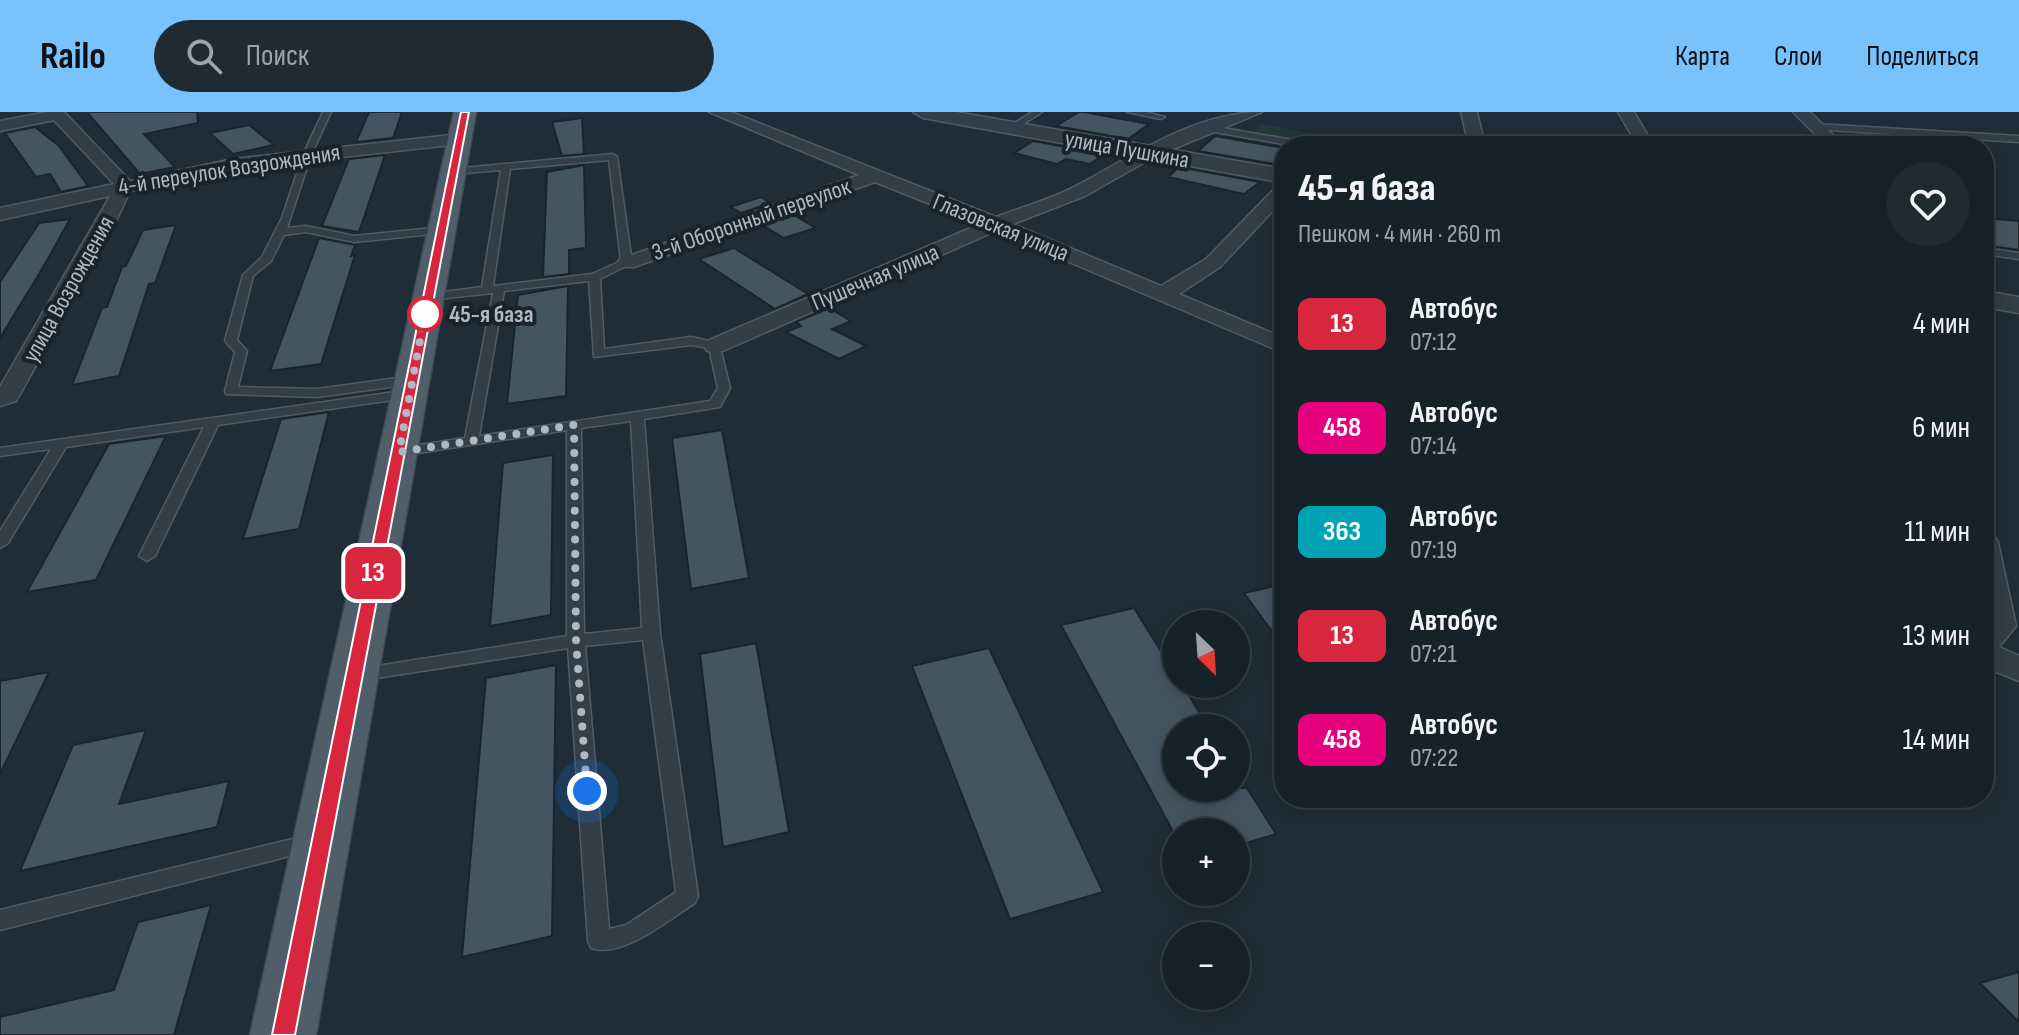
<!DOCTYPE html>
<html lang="ru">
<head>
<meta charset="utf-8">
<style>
	:root { --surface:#162229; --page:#1f2a31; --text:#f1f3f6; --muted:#9ea4a8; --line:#353f46; --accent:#78c2fe }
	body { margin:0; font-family:"Sofia Sans Condensed",sans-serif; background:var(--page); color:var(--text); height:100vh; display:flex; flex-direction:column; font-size:30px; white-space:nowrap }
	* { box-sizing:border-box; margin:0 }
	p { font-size:26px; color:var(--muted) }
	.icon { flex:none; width:44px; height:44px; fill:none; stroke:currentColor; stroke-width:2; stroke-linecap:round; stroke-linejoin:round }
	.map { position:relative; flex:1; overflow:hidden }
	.side { position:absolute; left:1274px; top:24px; width:720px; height:672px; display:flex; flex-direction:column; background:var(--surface); border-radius:32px; box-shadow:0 4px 20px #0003,0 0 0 2px var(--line) }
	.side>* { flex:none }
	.badge { padding:0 16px; border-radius:12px; font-size:28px; line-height:52px }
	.needle { width:52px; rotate:155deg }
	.buttons { position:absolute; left:1162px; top:498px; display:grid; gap:16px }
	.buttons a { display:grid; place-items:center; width:88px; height:88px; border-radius:50%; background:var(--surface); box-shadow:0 4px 20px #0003,0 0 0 2px var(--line); font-size:40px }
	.you { position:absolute; width:40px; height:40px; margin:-20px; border:6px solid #fff; border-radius:50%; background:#1a73e8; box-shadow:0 0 0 12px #1a73e833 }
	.map>.badge { position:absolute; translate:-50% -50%; box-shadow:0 0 0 4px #fff }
	.round { display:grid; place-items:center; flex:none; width:84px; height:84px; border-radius:42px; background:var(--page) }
	.head { display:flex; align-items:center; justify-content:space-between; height:136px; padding:0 24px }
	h1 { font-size:38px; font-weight:800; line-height:60px }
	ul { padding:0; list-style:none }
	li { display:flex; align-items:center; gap:24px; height:104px; padding:0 24px }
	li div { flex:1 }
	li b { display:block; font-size:30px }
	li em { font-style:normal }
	li .badge { min-width:88px; font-weight:700; text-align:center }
	header { display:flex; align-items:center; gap:48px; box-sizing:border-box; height:112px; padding:0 40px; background:var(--accent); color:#111 }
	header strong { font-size:38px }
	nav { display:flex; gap:44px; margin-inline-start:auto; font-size:28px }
	.search { width:560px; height:72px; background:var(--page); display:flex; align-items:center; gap:20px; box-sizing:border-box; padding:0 28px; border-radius:44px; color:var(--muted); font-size:30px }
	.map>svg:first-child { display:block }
	.green { fill:#213a38 }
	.building { fill:#445562; stroke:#19252e; stroke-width:2 }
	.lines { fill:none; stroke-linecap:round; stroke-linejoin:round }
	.service-casing { stroke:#4f5c66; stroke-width:3 }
	.minor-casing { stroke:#4f5c66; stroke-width:3 }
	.tertiary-casing { stroke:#4f5c66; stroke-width:3 }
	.primary-casing { stroke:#3e4a54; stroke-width:3 }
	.service { fill:#323f48; fill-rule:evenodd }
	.minor { fill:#323f48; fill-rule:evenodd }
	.tertiary { fill:#323f48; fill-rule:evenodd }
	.primary { fill:#4f5e68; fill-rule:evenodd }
	.line { fill:#d7263d; stroke:#fff; stroke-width:2 }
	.walk { stroke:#acbac5; stroke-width:8; stroke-dasharray:0 14.4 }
	.stop-dot { fill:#fff; stroke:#d7263d; stroke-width:4 }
	.labels { text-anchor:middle; stroke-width:8; stroke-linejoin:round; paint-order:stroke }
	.far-street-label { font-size:24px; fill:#acbac5; stroke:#18232c }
	.far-stop-label { font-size:24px; font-weight:bold; fill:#acbac5; stroke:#18232c; text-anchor:start }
</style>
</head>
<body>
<header>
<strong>Railo</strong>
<div class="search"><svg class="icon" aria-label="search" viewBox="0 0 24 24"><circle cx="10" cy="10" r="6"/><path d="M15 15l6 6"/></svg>Поиск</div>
<nav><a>Карта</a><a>Слои</a><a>Поделиться</a></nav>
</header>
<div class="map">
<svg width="2019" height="923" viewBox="0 0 2019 923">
	<rect width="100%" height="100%" fill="#1e2d37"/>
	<path class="green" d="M1261,12L1346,28L1341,34H1333L1252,20Z"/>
	<g class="building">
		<path d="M87,0H197L198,11L144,22L175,55L140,62Z"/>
		<path d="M369,0H402L393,26L356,30Z"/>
		<path d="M1079,0H1084L1149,12L1128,27L1056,14Z"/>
		<path d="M582,6L584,42L562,44L552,10Z"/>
		<path d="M249,13L274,33L233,42L210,21Z"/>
		<path d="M35,15L59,34L88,74L61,80L50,62L36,65L5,21Z"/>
		<path d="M1215,24L1284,36V50L1280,53L1198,39Z"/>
		<path d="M1033,29L1105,42L1090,52L1066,47L1057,52L1014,41Z"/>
		<path d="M385,43L359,120L322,114L349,47Z"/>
		<path d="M584,53L586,136L569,138V162L543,165L547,60Z"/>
		<path d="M1179,55L1260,70L1244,82L1168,65Z"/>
		<path d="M761,85L771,91L741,101L730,95Z"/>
		<path d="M792,102L816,116L784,126L762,113Z"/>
		<path d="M1984,106L2019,109V138L1991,134L1984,124Z"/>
		<path d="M70,107L45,152L0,226V170L39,111Z"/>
		<path d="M176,113L155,171L149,172L119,264L72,273L102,196L107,195L122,155L126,154L143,118Z"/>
		<path d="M319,126L355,133L351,144L355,143L321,252L270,259Z"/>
		<path d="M734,136L808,182L775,197L699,147Z"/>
		<path d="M568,174L566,284L507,292L518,183Z"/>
		<path d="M829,196L851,209L832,217L866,234L839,247L786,220L801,214L796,210Z"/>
		<path d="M329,300L299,417L243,427L281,307Z"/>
		<path d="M722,318L749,466L691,477L672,326Z"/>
		<path d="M166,324L96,468L27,480L109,332Z"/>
		<path d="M553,343L551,503L490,514L503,351Z"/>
		<path d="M1284,472V536L1244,481Z"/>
		<path d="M1134,496L1176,563V572H1182L1209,616H1176V676H1247L1276,722L1236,734V720H1176V725L1061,513Z"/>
		<path d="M756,531L789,720L723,735L700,542Z"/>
		<path d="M989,536L1103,780L1010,807L912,554Z"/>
		<path d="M556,553L552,824L462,845L486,566Z"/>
		<path d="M49,560L0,662V569Z"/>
		<path d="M146,618L119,692L229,669L217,715L20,759L73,633Z"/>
		<path d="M211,793L174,923H0V905L114,878L138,810Z"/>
		<path d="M2019,860V910L1980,871Z"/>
	</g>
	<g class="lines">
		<defs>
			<g id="service">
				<path d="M323,0H331L311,43L287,116L306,114L354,124L443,115L448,118L443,121L354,130L306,120L284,123L271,149L253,164L237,228L247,239L238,275L317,277L412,264L418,268L412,272L317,285L226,282L225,279L235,240L225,229L243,163L262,145L282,106L303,43Z"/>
				<path d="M1032,0H1042L1014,18L1007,16Z"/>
				<path d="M1127,0H1146L1165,5L1161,7Z"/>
				<path d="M1816,12L2019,24V30L1813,17V13Z"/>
				<path d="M1206,13L1310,31L1314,34H1295L1203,18L1202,16Z"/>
				<path d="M613,42L617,45L632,151L600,167L604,237L691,225L719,231L730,276L720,295L644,307L660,521L698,784L695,791C670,807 622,847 591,836L588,829L568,536L358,569L352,567L349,563L352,559L358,557L567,524V318L399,344L392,340L399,336L465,326L493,181L428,188L422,185L428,182L482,175L501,58L455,62L452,61V57ZM609,48L621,149L592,162L493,174L510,57ZM589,169L594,245L691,233L709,236L718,276L710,289L479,324L504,179ZM631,309L642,516L584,522L581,316ZM643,528L676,780L626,813L609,817L585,534Z"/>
				<path d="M1984,136L2019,141V147L1984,142Z"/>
				<path d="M409,278L414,279V285L218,313L155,444L147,449L139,444L204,315L66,335L8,431L0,436V419L51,337L0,344V336Z"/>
				<path d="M313,722L320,724L323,730L320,736L313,738L0,818V798Z"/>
			</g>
			<g id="minor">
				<path d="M47,0H64L130,69L233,47L460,22L468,27L460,32L233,57L130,79L114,113L19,284L16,289L0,294V275L110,84L0,108V96L114,72L54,8L0,19V9Z"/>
				<path d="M709,0H731L996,105C1022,95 1051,87 1076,74C1133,44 1195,0 1262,0L1154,45L1085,84L1013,112L1161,174L1206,147L1278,73L1284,72V87L1220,155L1179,182L1284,226V241L996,119L723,239H707L704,234L707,229L980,112L875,70L634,155H620L617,151L620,147L859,63Z"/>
				<path d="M1461,0H1477L1485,34H1469Z"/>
				<path d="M1618,0H1634L1654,34H1638Z"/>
				<path d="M1793,0H1810L1844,34H1827Z"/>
				<path d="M1984,421L1994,424L1998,430L2016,514L1999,535L2019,544V569L1984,555Z"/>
			</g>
			<g id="tertiary">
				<path d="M913,0H956L1284,57V71L923,6Z"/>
				<path d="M1984,179L2019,185V201L1984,195Z"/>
			</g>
			<path id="primary" d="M454,0H476L316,923H250Z"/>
		</defs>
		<use href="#service" class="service-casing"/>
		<use href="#minor" class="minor-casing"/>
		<use href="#tertiary" class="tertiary-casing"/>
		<use href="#primary" class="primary-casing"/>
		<use href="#service" class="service"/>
		<use href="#minor" class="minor"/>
		<use href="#tertiary" class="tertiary"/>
		<use href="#primary" class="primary"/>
	</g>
	<path class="line" d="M461,0H469L295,923H272Z"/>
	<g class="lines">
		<path class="walk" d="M425,202L399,340L574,313L576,529L587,679"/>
	</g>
	<circle class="stop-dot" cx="425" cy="202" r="16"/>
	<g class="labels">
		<g class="far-street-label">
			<text transform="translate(1127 37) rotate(10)" y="8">улица Пушкина</text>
			<text transform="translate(229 57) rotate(-9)" y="8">4-й переулок Возрождения</text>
			<text transform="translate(751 107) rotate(-19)" y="8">3-й Оборонный переулок</text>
			<text transform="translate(1001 115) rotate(22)" y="8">Глазовская улица</text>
			<text transform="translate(875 165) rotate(-23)" y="8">Пушечная улица</text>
			<text transform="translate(68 177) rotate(-61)" y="8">улица Возрождения</text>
		</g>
		<g class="far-stop-label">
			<text x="449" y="210">45-я база</text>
		</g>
	</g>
</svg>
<div class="buttons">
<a><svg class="needle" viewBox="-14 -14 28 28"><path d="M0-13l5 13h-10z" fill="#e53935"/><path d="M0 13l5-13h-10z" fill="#9ea4a8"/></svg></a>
<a><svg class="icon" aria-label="locate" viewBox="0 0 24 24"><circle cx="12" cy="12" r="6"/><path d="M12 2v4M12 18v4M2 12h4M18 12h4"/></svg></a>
<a>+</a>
<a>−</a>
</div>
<div class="you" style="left:587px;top:679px"></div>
<b class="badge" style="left:373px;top:461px;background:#d7263d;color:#fff">13</b>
<section class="side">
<div class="head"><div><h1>45-я база</h1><p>Пешком · 4 мин · 260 m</p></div><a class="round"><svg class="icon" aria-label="heart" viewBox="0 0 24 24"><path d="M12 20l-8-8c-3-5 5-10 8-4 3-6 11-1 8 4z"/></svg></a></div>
<ul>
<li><span class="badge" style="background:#d7263d;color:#fff">13</span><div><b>Автобус</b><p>07:12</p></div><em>4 мин</em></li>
<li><span class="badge" style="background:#e6007e;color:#fff">458</span><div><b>Автобус</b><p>07:14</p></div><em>6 мин</em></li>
<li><span class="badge" style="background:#00a3b4;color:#fff">363</span><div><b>Автобус</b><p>07:19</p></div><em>11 мин</em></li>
<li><span class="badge" style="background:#d7263d;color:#fff">13</span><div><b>Автобус</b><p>07:21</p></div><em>13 мин</em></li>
<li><span class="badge" style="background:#e6007e;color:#fff">458</span><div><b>Автобус</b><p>07:22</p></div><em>14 мин</em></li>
</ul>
</section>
</div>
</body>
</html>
